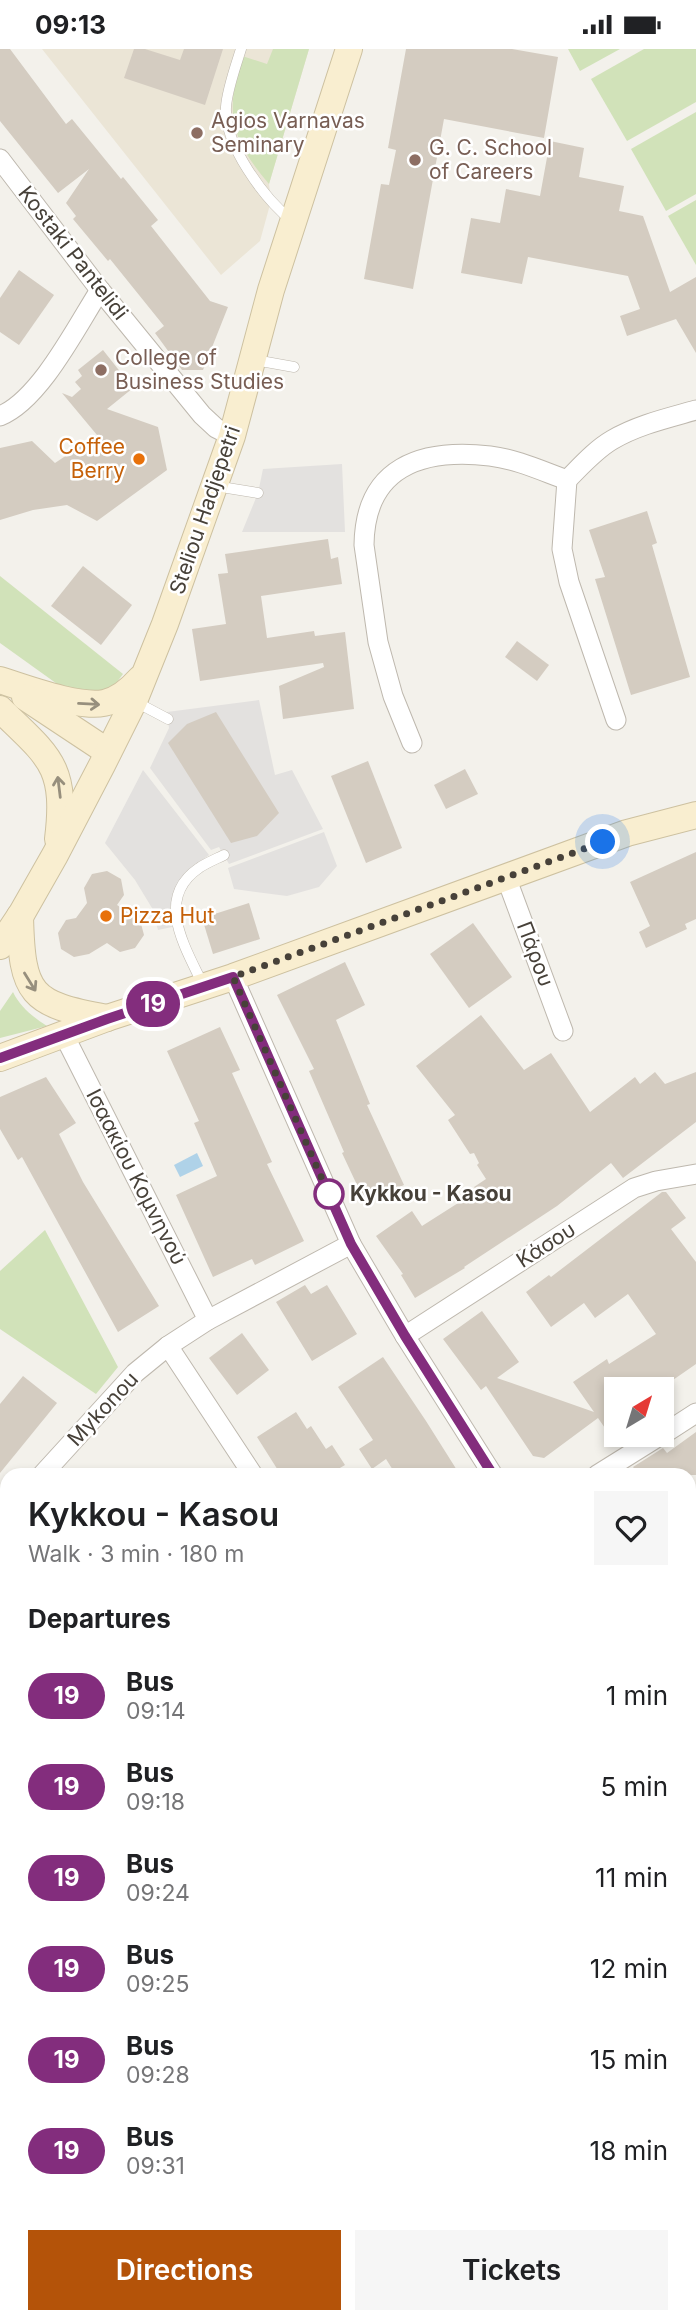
<!DOCTYPE html>
<html lang="en">
<head>
<meta charset="utf-8">
<style>
	:root { --surface:#fff; --page:#f6f6f6; --text:#202124; --muted:#757577; --accent:#b45309 }
	body { margin:0; font-family:Inter,sans-serif; background:var(--page); color:var(--text); height:100vh; display:flex; flex-direction:column; font-size:26px; white-space:nowrap }
	* { box-sizing:border-box; margin:0 }
	p { font-size:23px; color:var(--muted) }
	.icon { flex:none; width:38px; height:38px; fill:none; stroke:currentColor; stroke-width:2; stroke-linecap:round; stroke-linejoin:round }
	.map { position:relative; flex:1; overflow:hidden }
	.side { position:absolute; left:0px; top:1419px; width:696px; height:856px; display:flex; flex-direction:column; background:var(--surface); border-radius:21px 21px 0 0; box-shadow:0 4px 10px #0003 }
	.side>* { flex:none }
	.badge { padding:0 14px; border-radius:23px; font-size:24px; line-height:46px }
	.needle { width:46px; rotate:38deg }
	.buttons { position:absolute; left:604px; top:1328px; display:grid; gap:14px }
	.buttons a { display:grid; place-items:center; width:70px; height:70px; border-radius:0px; background:var(--surface); box-shadow:0 4px 10px #0003; font-size:35px }
	.you { position:absolute; width:35px; height:35px; margin:-18px; border:5px solid #fff; border-radius:50%; background:#1a73e8; box-shadow:0 0 0 10px #1a73e833 }
	.map>.badge { position:absolute; translate:-50% -50%; box-shadow:0 0 0 4px #fff }
	h2 { padding:0 28px; font-size:26px; line-height:63px }
	.round { display:grid; place-items:center; flex:none; width:74px; height:74px; border-radius:0px; background:var(--page) }
	.summary { display:flex; align-items:center; justify-content:space-between; height:119px; padding:0 28px }
	h1 { font-size:33px; font-weight:600; line-height:52px }
	.button { display:flex; gap:14px; margin-top:auto; padding:14px 28px }
	.button a { flex:1; height:80px; border-radius:0px; background:var(--accent); color:#fff; font-size:28px; font-weight:600; line-height:80px; text-align:center }
	.button a+a { background:var(--page); color:var(--text) }
	ul { padding:0; list-style:none }
	li { display:flex; align-items:center; gap:21px; height:91px; padding:0 28px }
	li div { flex:1 }
	li b { display:block; font-size:26px }
	li em { font-style:normal }
	li .badge { min-width:77px; font-weight:700; text-align:center }
	.status { display:flex; justify-content:space-between; align-items:center; height:49px; padding:0 35px; background:var(--surface); direction:ltr }
	.status svg { height:19px; fill:currentColor }
	.map>svg:first-child { display:block }
	.education { fill:#ebe5d6 }
	.green { fill:#d1e2b9 }
	.parking { fill:#e3e1df }
	.water { fill:#afd2e8 }
	.building { fill:#d4ccc1 }
	.lines { fill:none; stroke-linecap:round; stroke-linejoin:round }
	.service-casing { stroke:#beb8ae; stroke-width:11 }
	.minor-casing { stroke:#beb8ae; stroke-width:21 }
	.secondary-casing { stroke:#cdc1a0; stroke-width:28 }
	.service { stroke:#fff; stroke-width:10 }
	.minor { stroke:#fff; stroke-width:19 }
	.secondary { stroke:#f9eed0; stroke-width:26 }
	.oneway { stroke:#978f7d }
	.line-casing { stroke:#fff; stroke-width:16 }
	.line { stroke:#832d7d; stroke-width:10 }
	.walk { stroke:#474139; stroke-width:7; stroke-dasharray:0 12.6 }
	.education-dot { fill:#8d6e63; stroke:#fff; stroke-width:2.5 }
	.food-dot { fill:#e8710a; stroke:#fff; stroke-width:2.5 }
	.stop-dot { fill:#fff; stroke:#832d7d; stroke-width:3.5 }
	.labels { text-anchor:middle; stroke-width:5; stroke-linejoin:round; paint-order:stroke }
	.education-label { font-size:21px; fill:#785e54; stroke:#fff; text-anchor:start }
	.street-label { font-size:21px; fill:#474139; stroke:#fff }
	.food-label { font-size:21px; fill:#c56008; stroke:#fff; text-anchor:end }
	.stop-label { font-size:21px; font-weight:bold; fill:#474139; stroke:#fff; text-anchor:start }
</style>
</head>
<body>
<div class="status"><b>09:13</b><svg viewBox="0 0 49 12"><path d="M0 12V9h3v3zM5 12V6h3v6zM10 12V3h3v9zM15 12V0h3v12zM26 1h20v11H26zM47 4h2v5h-2z"/></svg></div>
<div class="map">
<svg width="696" height="2274" viewBox="0 0 696 2274">
	<rect width="100%" height="100%" fill="#f3f1eb"/>
	<path class="education" d="M42,0H309L269,135L271,152L260,192L221,226Z"/>
	<g class="green">
		<path d="M273,0H309L269,135C230,89 225,64 242,7L267,15Z"/>
		<path d="M568,0H620L580,22Z"/>
		<path d="M644,0H696V53L627,92L591,30Z"/>
		<path d="M696,63V145L666,162L631,100Z"/>
		<path d="M696,151V216L668,167Z"/>
		<path d="M0,527L123,625L114,637L96,646L60,637L0,594Z"/>
		<path d="M13,943C20,958 33,968 47,977L0,989V962Z"/>
		<path d="M45,1181L118,1318L96,1345L0,1280V1222Z"/>
	</g>
	<g class="parking">
		<path d="M342,415L345,483H242L258,444L263,420Z"/>
		<path d="M259,651L275,726L292,721L323,780L229,815L219,798L211,801L150,719L169,679L167,663Z"/>
		<path d="M143,721L209,806L195,816L183,828L176,838L170,858L172,878L158,881L152,859L135,831L105,794Z"/>
		<path d="M324,783L337,817L319,838L287,847L234,840L228,819Z"/>
	</g>
	<path class="water" d="M197,1104L203,1117L180,1128L174,1116Z"/>
	<g class="building">
		<path d="M0,0H10L66,75L72,70L121,130L123,128L158,171L151,177L210,252L228,258L203,321H182L155,284L164,277L110,210L108,212L73,170L76,167L66,154L89,120L58,144L0,72Z"/>
		<path d="M134,0H145L180,11L184,0H223L205,56L124,29Z"/>
		<path d="M406,0H512L558,8L544,89L444,70L413,240L364,230L381,135L389,136L396,101L388,99Z"/>
		<path d="M550,92L584,99L579,128L624,137L619,162L643,167L670,243L696,228V304L676,270L627,287L620,267L640,260L628,227L528,208L522,235L461,224L471,169L500,174L506,140L540,147Z"/>
		<path d="M19,221L54,246L19,296L0,283V249Z"/>
		<path d="M103,301L133,339L107,360L158,378L167,421L97,472L67,456L33,461L0,471V399L32,392L55,414L97,386L62,344L72,348L81,340L75,333L82,327L78,321Z"/>
		<path d="M647,462L657,494L652,496L690,628L631,646L595,530L605,528L589,481Z"/>
		<path d="M328,490L331,510L338,508L342,535L261,547L267,589L314,582L315,587L345,583L354,660L283,670L279,637L324,618L323,614L200,632L192,580L226,575L218,525L228,524L225,505Z"/>
		<path d="M83,517L132,556L101,596L51,557Z"/>
		<path d="M517,592L549,616L537,632L505,608Z"/>
		<path d="M216,663L279,764L257,787L231,794L168,694L187,675Z"/>
		<path d="M368,712L402,799L366,814L331,727Z"/>
		<path d="M465,720L478,745L446,760L434,736Z"/>
		<path d="M696,803V870L685,875L687,880L646,899L639,883L650,877L630,833Z"/>
		<path d="M107,822L121,830L124,846L117,856L140,871L144,886L135,899L120,903L107,894L89,905L74,908L61,900L58,884L66,871L76,869L87,854L84,839L92,825Z"/>
		<path d="M249,854L260,890L213,905L202,869Z"/>
		<path d="M473,874L512,928L469,959L430,905Z"/>
		<path d="M345,913L365,956L336,971L370,1055L367,1056L404,1136L365,1153L342,1104L344,1103L309,1022L314,1020L277,946Z"/>
		<path d="M481,966L524,1021L551,1004L590,1063L635,1028L640,1035L655,1023L665,1035L696,1023V1073L623,1129L611,1114L557,1157L464,1218L465,1219L415,1249L401,1226L403,1225L376,1187L412,1162L422,1177L477,1142L474,1138L486,1130L477,1116L479,1114L474,1104L470,1105L448,1071L455,1066L416,1017Z"/>
		<path d="M220,978L240,1021L232,1024L272,1113L267,1115L304,1192L255,1216L252,1210L213,1228L176,1146L217,1127L194,1074L199,1072L167,1002Z"/>
		<path d="M46,1028L76,1074L59,1085L83,1133L159,1257L118,1283L22,1108L18,1111L0,1080V1048Z"/>
		<path d="M662,1143H666L686,1169L671,1180L696,1213V1315L660,1340H616V1395L598,1369L544,1409L533,1407L486,1337L481,1341L443,1290L482,1262L519,1313L497,1329L594,1363L573,1333L607,1310L609,1315L656,1285L628,1245L595,1269L584,1254L551,1278L526,1243L549,1226L551,1228Z"/>
		<path d="M305,1236L311,1245L327,1236L357,1285L312,1312L276,1253Z"/>
		<path d="M242,1284L269,1321L237,1346L209,1309Z"/>
		<path d="M383,1308L426,1372L460,1426H396L386,1410L372,1420L359,1400L373,1391L338,1338Z"/>
		<path d="M23,1327L57,1354L0,1424V1355Z"/>
		<path d="M296,1363L307,1380L311,1377L326,1400L332,1396L345,1416L328,1426H281L257,1388Z"/>
		<path d="M696,1383V1426H639L633,1418L663,1399L667,1404Z"/>
	</g>
	<g class="lines">
		<defs>
			<g id="service">
				<path d="M241,0C236,16 227,41 226,58C224,96 264,149 292,172"/>
				<path d="M255,311L294,318"/>
				<path d="M215,437L258,444"/>
				<path d="M134,652L168,670"/>
				<path d="M204,938C187,901 153,850 199,819C206,814 216,810 224,806"/>
			</g>
			<g id="minor">
				<path d="M0,110L100,241L202,366L216,379L232,387"/>
				<path d="M0,367C40,351 77,277 100,241"/>
				<path d="M567,431C581,417 595,401 612,391C637,376 668,369 696,361"/>
				<path d="M412,694L393,647L378,593L364,496C365,418 421,399 490,407C516,410 542,422 567,431L562,500L569,533L616,671"/>
				<path d="M506,828L563,982"/>
				<path d="M233,928L351,1195L405,1287L493,1426"/>
				<path d="M64,986L208,1271"/>
				<path d="M405,1287L634,1139L656,1132L696,1125"/>
				<path d="M168,1297L253,1426"/>
				<path d="M662,1386L696,1364"/>
				<path d="M42,1426L135,1324L168,1297L208,1271L351,1195"/>
				<path d="M597,1426L661,1386"/>
				<path d="M0,1471L7,1464"/>
				<path d="M0,1488L7,1495"/>
				<path d="M690,1726L696,1735"/>
				<path d="M0,1885L7,1895"/>
				<path d="M690,2096L696,2106"/>
				<path d="M256,2268L260,2274"/>
				<path d="M517,2268L521,2274"/>
			</g>
			<g id="secondary">
				<path d="M0,631C21,638 41,645 62,650C97,658 114,659 140,630"/>
				<path d="M25,648L108,703"/>
				<path d="M0,660C49,708 67,716 58,790"/>
				<path d="M20,867C22,946 30,955 107,969"/>
				<path d="M0,897L22,864L55,806L102,716L134,652L165,575L232,387L271,241L349,0"/>
				<path d="M0,1009L107,969L233,928L627,784L696,766"/>
			</g>
		</defs>
		<use href="#service" class="service-casing"/>
		<use href="#minor" class="minor-casing"/>
		<use href="#secondary" class="secondary-casing"/>
		<use href="#service" class="service"/>
		<use href="#minor" class="minor"/>
		<use href="#secondary" class="secondary"/>
	</g>
	<defs><path id="oneway-shaft" d="M-6 0H5M1.5-3L5.5 0L1.5 3" fill="none" stroke-width="1.6" stroke-linecap="round" stroke-linejoin="round" transform="scale(1.75)"/></defs>
	<g class="oneway">
		<use href="#oneway-shaft" transform="translate(89 655) rotate(3)"/>
		<use href="#oneway-shaft" transform="translate(59 738) rotate(-97)"/>
		<use href="#oneway-shaft" transform="translate(30 933) rotate(58)"/>
	</g>
	<g class="lines">
		<defs>
			<path id="line" d="M0,1009L107,970L233,928L351,1195L405,1287L493,1426"/>
		</defs>
		<use href="#line" class="line-casing"/>
		<use href="#line" class="line"/>
		<path class="walk" d="M329,1145L330,1148L233,928L603,793"/>
	</g>
	<g class="education-dot">
		<circle cx="197" cy="84" r="7"/>
		<circle cx="415" cy="111" r="7"/>
		<circle cx="101" cy="321" r="7"/>
	</g>
	<g class="food-dot">
		<circle cx="139" cy="410" r="7"/>
		<circle cx="106" cy="867" r="7"/>
	</g>
	<circle class="stop-dot" cx="329" cy="1145" r="14"/>
	<g class="labels">
		<g class="education-label">
			<text x="211" y="79">Agios Varnavas<tspan x="211" dy="24">Seminary</tspan></text>
			<text x="429" y="106">G. C. School<tspan x="429" dy="24">of Careers</tspan></text>
			<text x="115" y="316">College of<tspan x="115" dy="24">Business Studies</tspan></text>
		</g>
		<g class="street-label">
			<text transform="translate(73 204) rotate(52)" y="7">Kostaki Pantelidi</text>
			<text transform="translate(205 461) rotate(-71)" y="7">Steliou Hadjepetri</text>
			<text transform="translate(535 905) rotate(69)" y="7">Πάρου</text>
			<text transform="translate(136 1128) rotate(63)" y="7">Ισαακίου Κομνηνού</text>
			<text transform="translate(546 1196) rotate(-33)" y="7">Κάσου</text>
			<text transform="translate(103 1360) rotate(-47)" y="7">Mykonou</text>
		</g>
		<g class="food-label">
			<text x="125" y="405">Coffee<tspan x="125" dy="24">Berry</tspan></text>
			<text x="120" y="874" text-anchor="start">Pizza Hut</text>
		</g>
		<g class="stop-label">
			<text x="350" y="1152">Kykkou - Kasou</text>
		</g>
	</g>
</svg>
<div class="buttons">
<a><svg class="needle" viewBox="-14 -14 28 28"><path d="M0-13l5 13h-10z" fill="#e53935"/><path d="M0 13l5-13h-10z" fill="#757577"/></svg></a>
</div>
<div class="you" style="left:603px;top:793px"></div>
<b class="badge" style="left:153px;top:955px;background:#832d7d;color:#fff">19</b>
<section class="side">
<div class="summary"><div><h1>Kykkou - Kasou</h1><p>Walk · 3 min · 180 m</p></div><a class="round"><svg class="icon" aria-label="heart" viewBox="0 0 24 24"><path d="M12 20l-8-8c-3-5 5-10 8-4 3-6 11-1 8 4z"/></svg></a></div>
<h2>Departures</h2>
<ul>
<li><span class="badge" style="background:#832d7d;color:#fff">19</span><div><b>Bus</b><p>09:14</p></div><em>1 min</em></li>
<li><span class="badge" style="background:#832d7d;color:#fff">19</span><div><b>Bus</b><p>09:18</p></div><em>5 min</em></li>
<li><span class="badge" style="background:#832d7d;color:#fff">19</span><div><b>Bus</b><p>09:24</p></div><em>11 min</em></li>
<li><span class="badge" style="background:#832d7d;color:#fff">19</span><div><b>Bus</b><p>09:25</p></div><em>12 min</em></li>
<li><span class="badge" style="background:#832d7d;color:#fff">19</span><div><b>Bus</b><p>09:28</p></div><em>15 min</em></li>
<li><span class="badge" style="background:#832d7d;color:#fff">19</span><div><b>Bus</b><p>09:31</p></div><em>18 min</em></li>
</ul>
<div class="button"><a>Directions</a><a>Tickets</a></div>
</section>
</div>
</body>
</html>
